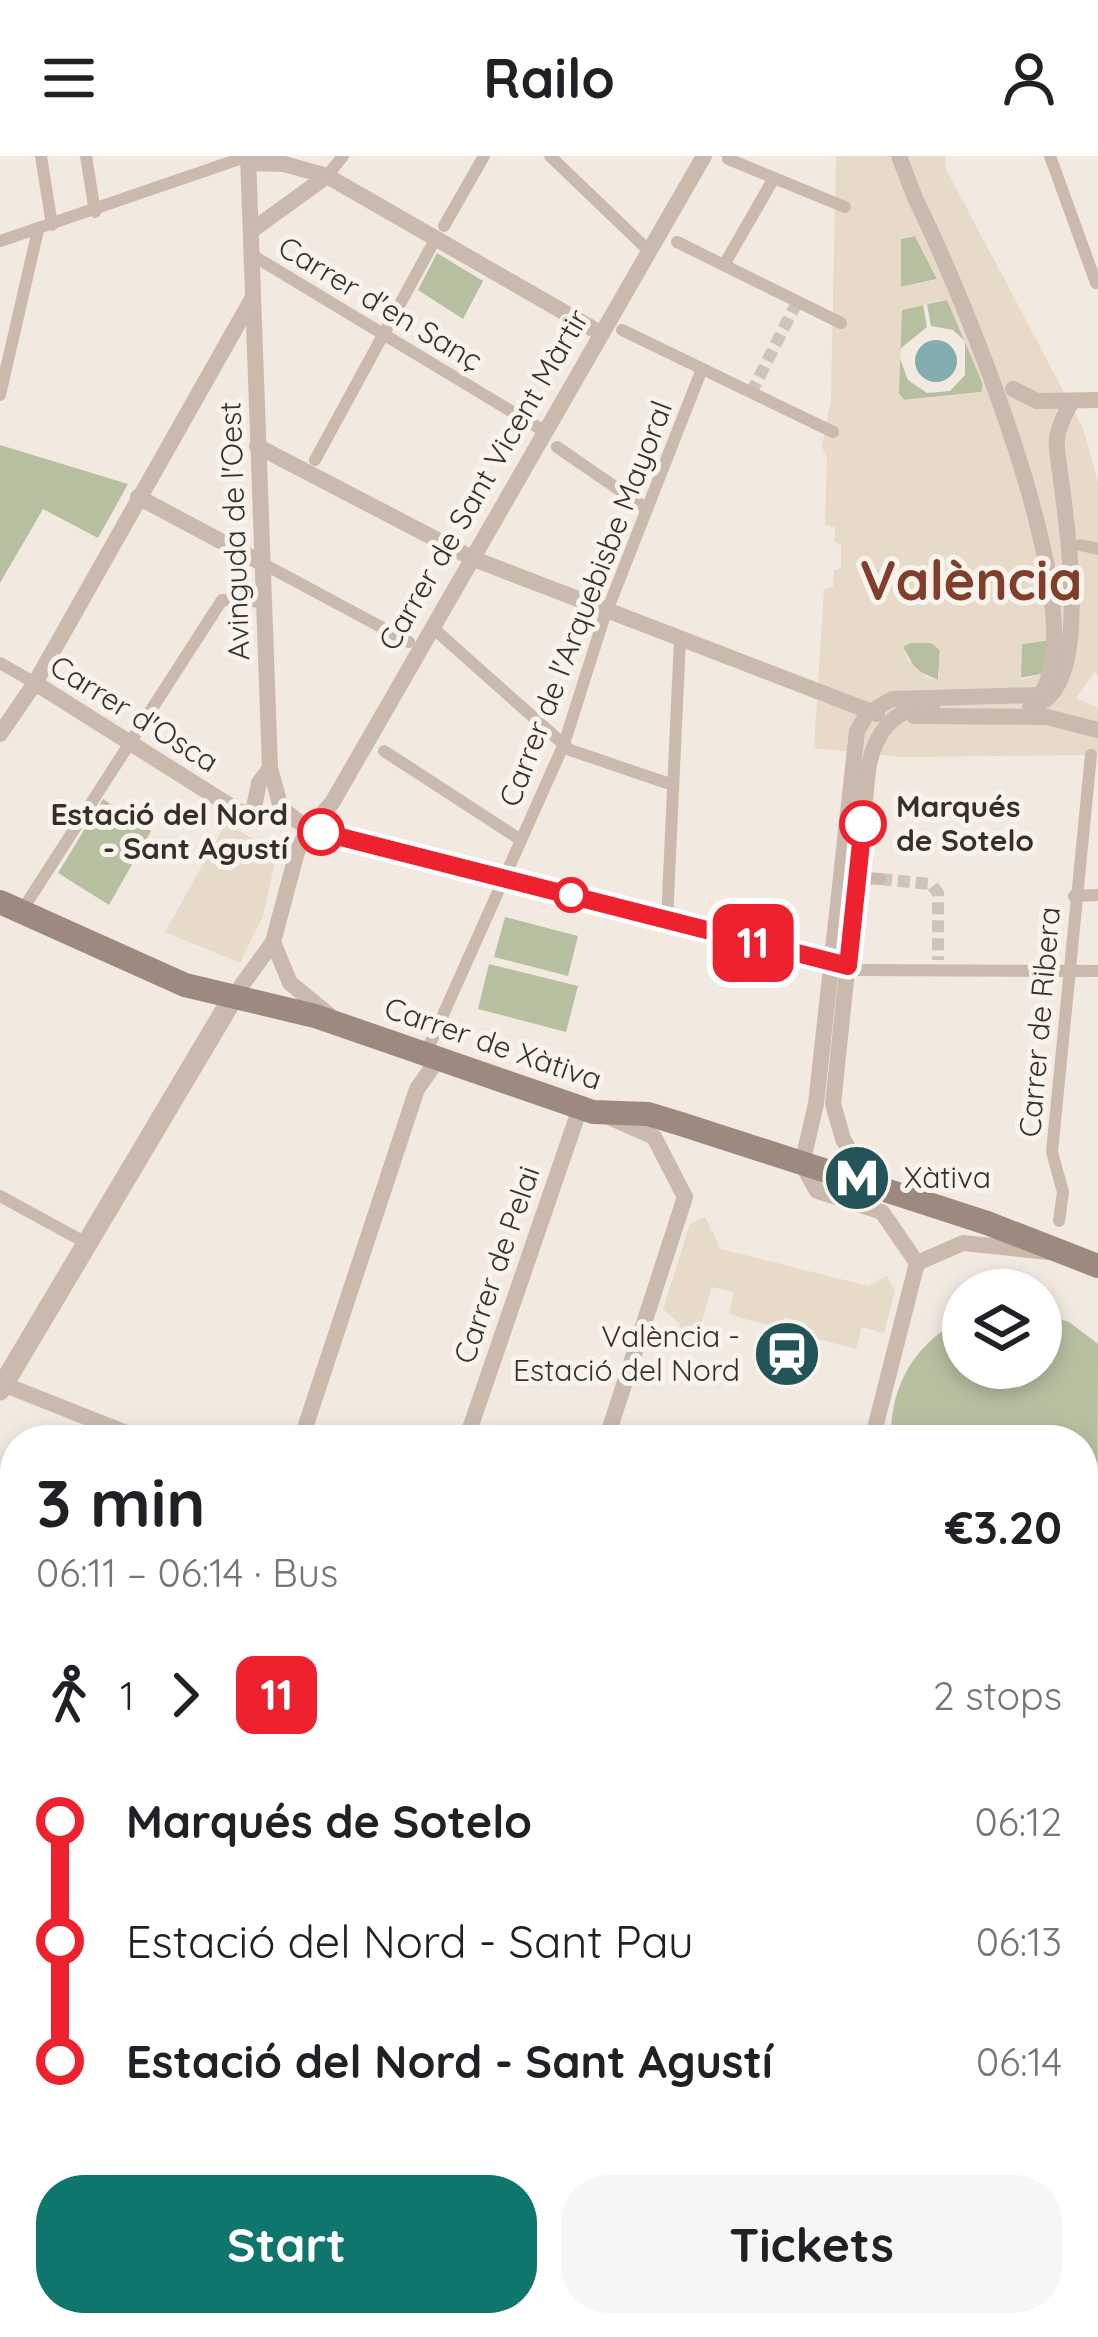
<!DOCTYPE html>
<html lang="en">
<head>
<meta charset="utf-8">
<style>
	:root { --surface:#fff; --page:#f6f6f6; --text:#202124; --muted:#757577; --accent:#0f766e }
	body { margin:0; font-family:Quicksand,sans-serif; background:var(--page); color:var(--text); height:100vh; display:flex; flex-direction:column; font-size:45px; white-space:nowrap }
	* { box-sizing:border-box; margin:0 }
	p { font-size:39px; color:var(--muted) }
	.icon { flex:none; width:66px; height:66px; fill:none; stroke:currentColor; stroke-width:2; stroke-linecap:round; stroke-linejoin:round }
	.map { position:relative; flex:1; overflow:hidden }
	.details { position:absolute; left:0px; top:1269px; width:1098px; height:912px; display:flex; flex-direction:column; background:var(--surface); border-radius:48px 48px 0 0; box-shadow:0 6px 18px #0003 }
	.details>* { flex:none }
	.badge { padding:0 24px; border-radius:18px; font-size:42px; line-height:78px }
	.buttons { position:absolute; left:942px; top:1113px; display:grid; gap:24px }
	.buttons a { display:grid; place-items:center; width:120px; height:120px; border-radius:50%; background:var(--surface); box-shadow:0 6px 18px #0003; font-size:60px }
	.map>.badge { position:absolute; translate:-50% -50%; box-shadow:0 0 0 6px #fff }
	.legs { display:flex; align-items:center; gap:18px; height:132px; padding:0 36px; font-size:39px }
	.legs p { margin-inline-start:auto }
	.headline { display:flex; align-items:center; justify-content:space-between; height:204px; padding:0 36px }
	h1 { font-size:66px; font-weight:700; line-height:90px }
	.primary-button { display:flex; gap:24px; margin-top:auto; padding:24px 36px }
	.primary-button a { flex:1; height:138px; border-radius:48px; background:var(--accent); color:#fff; font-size:48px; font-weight:700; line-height:138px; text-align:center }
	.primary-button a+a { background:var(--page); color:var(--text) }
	ul { padding:0 36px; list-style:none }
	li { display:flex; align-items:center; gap:42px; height:120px; font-size:45px }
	li i { display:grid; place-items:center; width:18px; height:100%; margin:0 15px; background:currentColor }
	li i::after { content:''; width:30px; height:30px; margin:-15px; border:9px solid; border-radius:50%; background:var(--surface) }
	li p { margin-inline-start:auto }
	li:first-child i { background:linear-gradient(#0000 50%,currentColor 0) }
	li:last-child i { background:linear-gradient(currentColor 50%,#0000 0) }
	header { display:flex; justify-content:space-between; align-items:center; height:156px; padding:0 36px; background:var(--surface); font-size:54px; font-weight:700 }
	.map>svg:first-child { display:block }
	.green { fill:#b6c0a1 }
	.plaza { fill:#e8dac9; fill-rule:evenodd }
	.water { fill:#82acad }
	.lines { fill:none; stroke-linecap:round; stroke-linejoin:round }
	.pedestrian-tunnel { stroke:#cdc4bd; stroke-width:12; stroke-dasharray:12 6; stroke-linecap:butt }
	.pedestrian { stroke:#c9baad; stroke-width:12 }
	.minor { stroke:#c9baad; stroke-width:16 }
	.tertiary { stroke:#c9baad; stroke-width:21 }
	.secondary { stroke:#9d897e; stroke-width:24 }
	.primary { stroke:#79665e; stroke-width:27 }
	.rail-casing { stroke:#382f2b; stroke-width:9 }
	.rail { stroke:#f9f3ed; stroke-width:4.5; stroke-dasharray:14; stroke-linecap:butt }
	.line-1-casing { stroke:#fff; stroke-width:27 }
	.line-1 { stroke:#ed222e; stroke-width:18 }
	.stop-1-dot { fill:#fff; stroke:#ed222e; stroke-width:6 }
	.labels { text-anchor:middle; stroke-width:10; stroke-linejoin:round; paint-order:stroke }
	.street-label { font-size:30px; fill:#382f2b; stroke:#f9f3ed }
	.stop-label { font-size:30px; font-weight:bold; fill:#382f2b; stroke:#f9f3ed; text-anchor:start }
	.poi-label { font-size:30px; fill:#382f2b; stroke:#f9f3ed; text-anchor:start }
	.town-label { font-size:54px; font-weight:bold; fill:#813e2a; stroke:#f9f3ed }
</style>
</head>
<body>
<header><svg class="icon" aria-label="menu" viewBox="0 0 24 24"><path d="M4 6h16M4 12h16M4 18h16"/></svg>Railo<svg class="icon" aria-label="person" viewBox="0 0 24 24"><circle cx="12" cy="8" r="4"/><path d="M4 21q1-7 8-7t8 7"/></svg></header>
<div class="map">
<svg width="1098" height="2181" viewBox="0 0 1098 2181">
	<rect width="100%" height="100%" fill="#f2e9e1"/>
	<g class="green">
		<path d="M915,80L937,123L901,131V83Z"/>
		<path d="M437,97L483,125L463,163L418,134Z"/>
		<path d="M947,143L984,219L982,236L904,244L899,238V200L908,224L927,237L950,235L965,219V185L953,174L931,170L927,148Z"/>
		<path d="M923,149L927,171L900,193L901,154Z"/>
		<path d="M0,289L128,328L98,382L43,353L0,427Z"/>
		<path d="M1057,483L1041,518L1019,522L1022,488Z"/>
		<path d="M910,487H931L940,494L938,524L916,514L903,491Z"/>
		<path d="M103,643L151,675L109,749L58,717Z"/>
		<path d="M505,761L578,780L568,820L494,801Z"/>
		<path d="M489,808L578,830L566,876L478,853Z"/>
		<path d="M1041,1157L1069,1166L1098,1188L1097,1485L1083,1484V1284H891C890,1230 914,1187 963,1163V1212H1041Z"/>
	</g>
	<g class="plaza">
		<path d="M836,0H945L946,13L1083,272L1098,326V520L1095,516L1076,542L1098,552V599L901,601L814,592L824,433L833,431L834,415L841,412V390L835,385V371L825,369L827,301L822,291L831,243ZM915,80L937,123L901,131V83ZM947,144L984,231L981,236L905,244L899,238L902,154ZM1056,483L1041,518L1021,524L1022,488ZM910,487H931L940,494L938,524L926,521L908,504L903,491Z"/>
		<path d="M226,667L277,697L263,760L240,807L165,776Z"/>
		<path d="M705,1061L721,1093L868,1130L887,1120L895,1135L884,1177L862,1171L856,1193L803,1179L806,1167L784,1161L781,1172L745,1163L729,1158L734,1136L712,1131L693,1195L678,1166L663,1153L690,1068Z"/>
	</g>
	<circle class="water" cx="936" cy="205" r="21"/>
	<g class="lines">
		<g class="pedestrian-tunnel">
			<path d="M751,237L797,146"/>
			<path d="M880,723L931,728L938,737V804"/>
			<path d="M1084,1577L1098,1521"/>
		</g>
		<g class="pedestrian">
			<path d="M41,0L52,69"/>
			<path d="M86,0L95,56"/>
			<path d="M550,0L649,95"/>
			<path d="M1050,0L1096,127"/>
			<path d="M728,3L845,51"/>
			<path d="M327,20L343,0"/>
			<path d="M444,70L484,0"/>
			<path d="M0,85L248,0"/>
			<path d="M677,86L841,167"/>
			<path d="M252,99L544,275"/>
			<path d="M724,109L774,22"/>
			<path d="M622,174L833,276"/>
			<path d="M0,239L38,74"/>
			<path d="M557,291L647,353"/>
			<path d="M315,304L431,91"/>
			<path d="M1080,389L1098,393"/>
			<path d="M260,406L409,486"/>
			<path d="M433,472L570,594L673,629"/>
			<path d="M0,507L35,527"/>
			<path d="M384,595L521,684"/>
			<path d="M866,722L880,723"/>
			<path d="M1074,740L1098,739"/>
			<path d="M21,756L222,444L265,446"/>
			<path d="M667,764L680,483"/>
			<path d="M858,814L1098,815"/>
			<path d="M426,897L564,588L603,465L702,213"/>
			<path d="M0,1040L88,1088"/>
			<path d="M1059,1065L1063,1036L1052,996L1091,599"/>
		</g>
		<g class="minor">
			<path d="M248,0L270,612L281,652L308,673L848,810"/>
			<path d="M248,7L284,8L327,20L602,178"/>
			<path d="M251,75L327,20"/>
			<path d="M1013,233L1037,245L1098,244"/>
			<path d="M257,290L474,403L877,558"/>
			<path d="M138,341L260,406"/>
			<path d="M35,527L240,656H253L259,627L270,612"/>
			<path d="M1030,550C1098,540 1064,354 1057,293C1055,277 1063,262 1070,249"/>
			<path d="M914,560L1047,561L1098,574"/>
			<path d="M0,578L35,527L252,143"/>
			<path d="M273,786L290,827L329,859"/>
			<path d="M234,840L273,786L297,696L308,673L332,647L704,0"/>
			<path d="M869,1028L843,983L833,948L868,615C873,579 894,550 932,550"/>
			<path d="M917,1107L963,1087L1048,1096"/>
			<path d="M0,1227L144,1284"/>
			<path d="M301,1284L417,933L439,902"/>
			<path d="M466,1284L580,952"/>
			<path d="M606,1284L685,1041L654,981L611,962"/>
			<path d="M872,1284L917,1107L882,1056L817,1035L802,1008L816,948L857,575L867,558L892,543L1040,539C1098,459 961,135 915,42L899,0"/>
			<path d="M0,1454L15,1459"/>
			<path d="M1083,1599L1098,1603"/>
			<path d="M0,1647L15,1652"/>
			<path d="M0,1720L15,1676"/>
			<path d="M1083,1735L1098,1761"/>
			<path d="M10,1819L15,1791"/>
			<path d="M0,1947L15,1974"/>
			<path d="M0,2121L15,2123"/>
			<path d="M124,2166L132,2181"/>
			<path d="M301,2166L358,2181"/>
			<path d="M941,2166L949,2181"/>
			<path d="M623,2181L625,2166"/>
		</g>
		<path class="tertiary" d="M0,1234L234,840"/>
		<g class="secondary">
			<path d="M0,746L185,829L315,860L593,956L648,958L681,968L987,1067L1098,1110"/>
			<path d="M650,2181L679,2166"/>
			<path d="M813,2181L839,2166"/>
		</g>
		<g class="primary">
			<path d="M0,1815L15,1853"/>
			<path d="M0,1889L15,1915"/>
			<path d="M1083,1969L1098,1961"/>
			<path d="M1083,2005L1098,1997"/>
			<path d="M195,2166L221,2181"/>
			<path d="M231,2166L262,2181"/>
			<path d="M706,2181L733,2166"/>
			<path d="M747,2181L775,2166"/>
		</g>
		<defs>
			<g id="rail">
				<path d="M492,2181L496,2166"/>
				<path d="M524,2181L528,2166"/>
				<path d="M567,2181L571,2166"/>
			</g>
		</defs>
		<use href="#rail" class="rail-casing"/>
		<use href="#rail" class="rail"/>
	</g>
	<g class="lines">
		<defs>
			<path id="line-1" d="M321,676L848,810L863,668"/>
		</defs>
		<use href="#line-1" class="line-1-casing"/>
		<use href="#line-1" class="line-1"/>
	</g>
	<defs>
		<symbol id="metro-disc" viewBox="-11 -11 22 22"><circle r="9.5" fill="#235457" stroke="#f9f3ed"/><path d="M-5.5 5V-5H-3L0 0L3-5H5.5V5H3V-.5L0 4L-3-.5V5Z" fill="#fff"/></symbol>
		<symbol id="station-disc" viewBox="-11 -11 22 22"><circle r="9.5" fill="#235457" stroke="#f9f3ed"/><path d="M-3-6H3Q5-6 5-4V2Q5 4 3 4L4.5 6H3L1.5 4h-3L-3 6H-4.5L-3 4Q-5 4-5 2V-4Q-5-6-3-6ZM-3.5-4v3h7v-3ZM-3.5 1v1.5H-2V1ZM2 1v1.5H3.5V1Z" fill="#fff"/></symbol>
	</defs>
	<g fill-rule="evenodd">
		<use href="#metro-disc" x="819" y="984" width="76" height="76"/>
		<use href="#station-disc" x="749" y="1160" width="76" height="76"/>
	</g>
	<g class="stop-1-dot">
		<circle cx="863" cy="668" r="21"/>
		<circle cx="321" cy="676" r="21"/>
		<circle cx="571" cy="739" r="15"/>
	</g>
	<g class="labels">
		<g class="street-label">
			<text transform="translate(380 148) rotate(31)" y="10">Carrer d'en Sanç</text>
			<text transform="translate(484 324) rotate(-60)" y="10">Carrer de Sant Vicent Màrtir</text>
			<text transform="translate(235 375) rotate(-92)" y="10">Avinguda de l'Oest</text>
			<text transform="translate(586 448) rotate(-69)" y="10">Carrer de l'Arquebisbe Mayoral</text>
			<text transform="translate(134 558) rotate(32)" y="10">Carrer d'Osca</text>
			<text transform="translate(1040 866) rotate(-85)" y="10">Carrer de Ribera</text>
			<text transform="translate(493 888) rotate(19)" y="10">Carrer de Xàtiva</text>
			<text transform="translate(497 1109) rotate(-71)" y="10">Carrer de Pelai</text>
		</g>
		<g class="stop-label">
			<text x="896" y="661">Marqués<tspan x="896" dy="34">de Sotelo</tspan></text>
			<text x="288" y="669" text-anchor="end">Estació del Nord<tspan x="288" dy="34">- Sant Agustí</tspan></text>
		</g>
		<g class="poi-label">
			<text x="904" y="1032">Xàtiva</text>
			<text x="740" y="1191" text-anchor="end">València -<tspan x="740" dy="34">Estació del Nord</tspan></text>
		</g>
		<g class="town-label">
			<text x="971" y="444">València</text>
		</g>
	</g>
</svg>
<div class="buttons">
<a><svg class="icon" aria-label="layers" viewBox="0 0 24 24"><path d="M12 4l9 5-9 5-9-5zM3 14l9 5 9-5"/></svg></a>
</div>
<b class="badge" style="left:753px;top:787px;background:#ed222e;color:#fff">11</b>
<section class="details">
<div class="headline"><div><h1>3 min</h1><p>06:11 – 06:14 · Bus</p></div><b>€3.20</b></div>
<div class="legs"><svg class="icon" aria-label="walk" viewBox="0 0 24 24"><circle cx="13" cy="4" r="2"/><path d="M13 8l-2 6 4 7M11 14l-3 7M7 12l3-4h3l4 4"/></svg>1<svg class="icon" aria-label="forward" viewBox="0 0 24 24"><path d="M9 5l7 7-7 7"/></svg><b class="badge" style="background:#ed222e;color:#fff">11</b><p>2 stops</p></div>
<ul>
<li><i style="color:#ed222e"></i><b>Marqués de Sotelo</b><p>06:12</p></li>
<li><i style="color:#ed222e"></i><span>Estació del Nord - Sant Pau</span><p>06:13</p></li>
<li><i style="color:#ed222e"></i><b>Estació del Nord - Sant Agustí</b><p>06:14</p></li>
</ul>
<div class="primary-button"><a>Start</a><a>Tickets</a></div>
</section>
</div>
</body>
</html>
